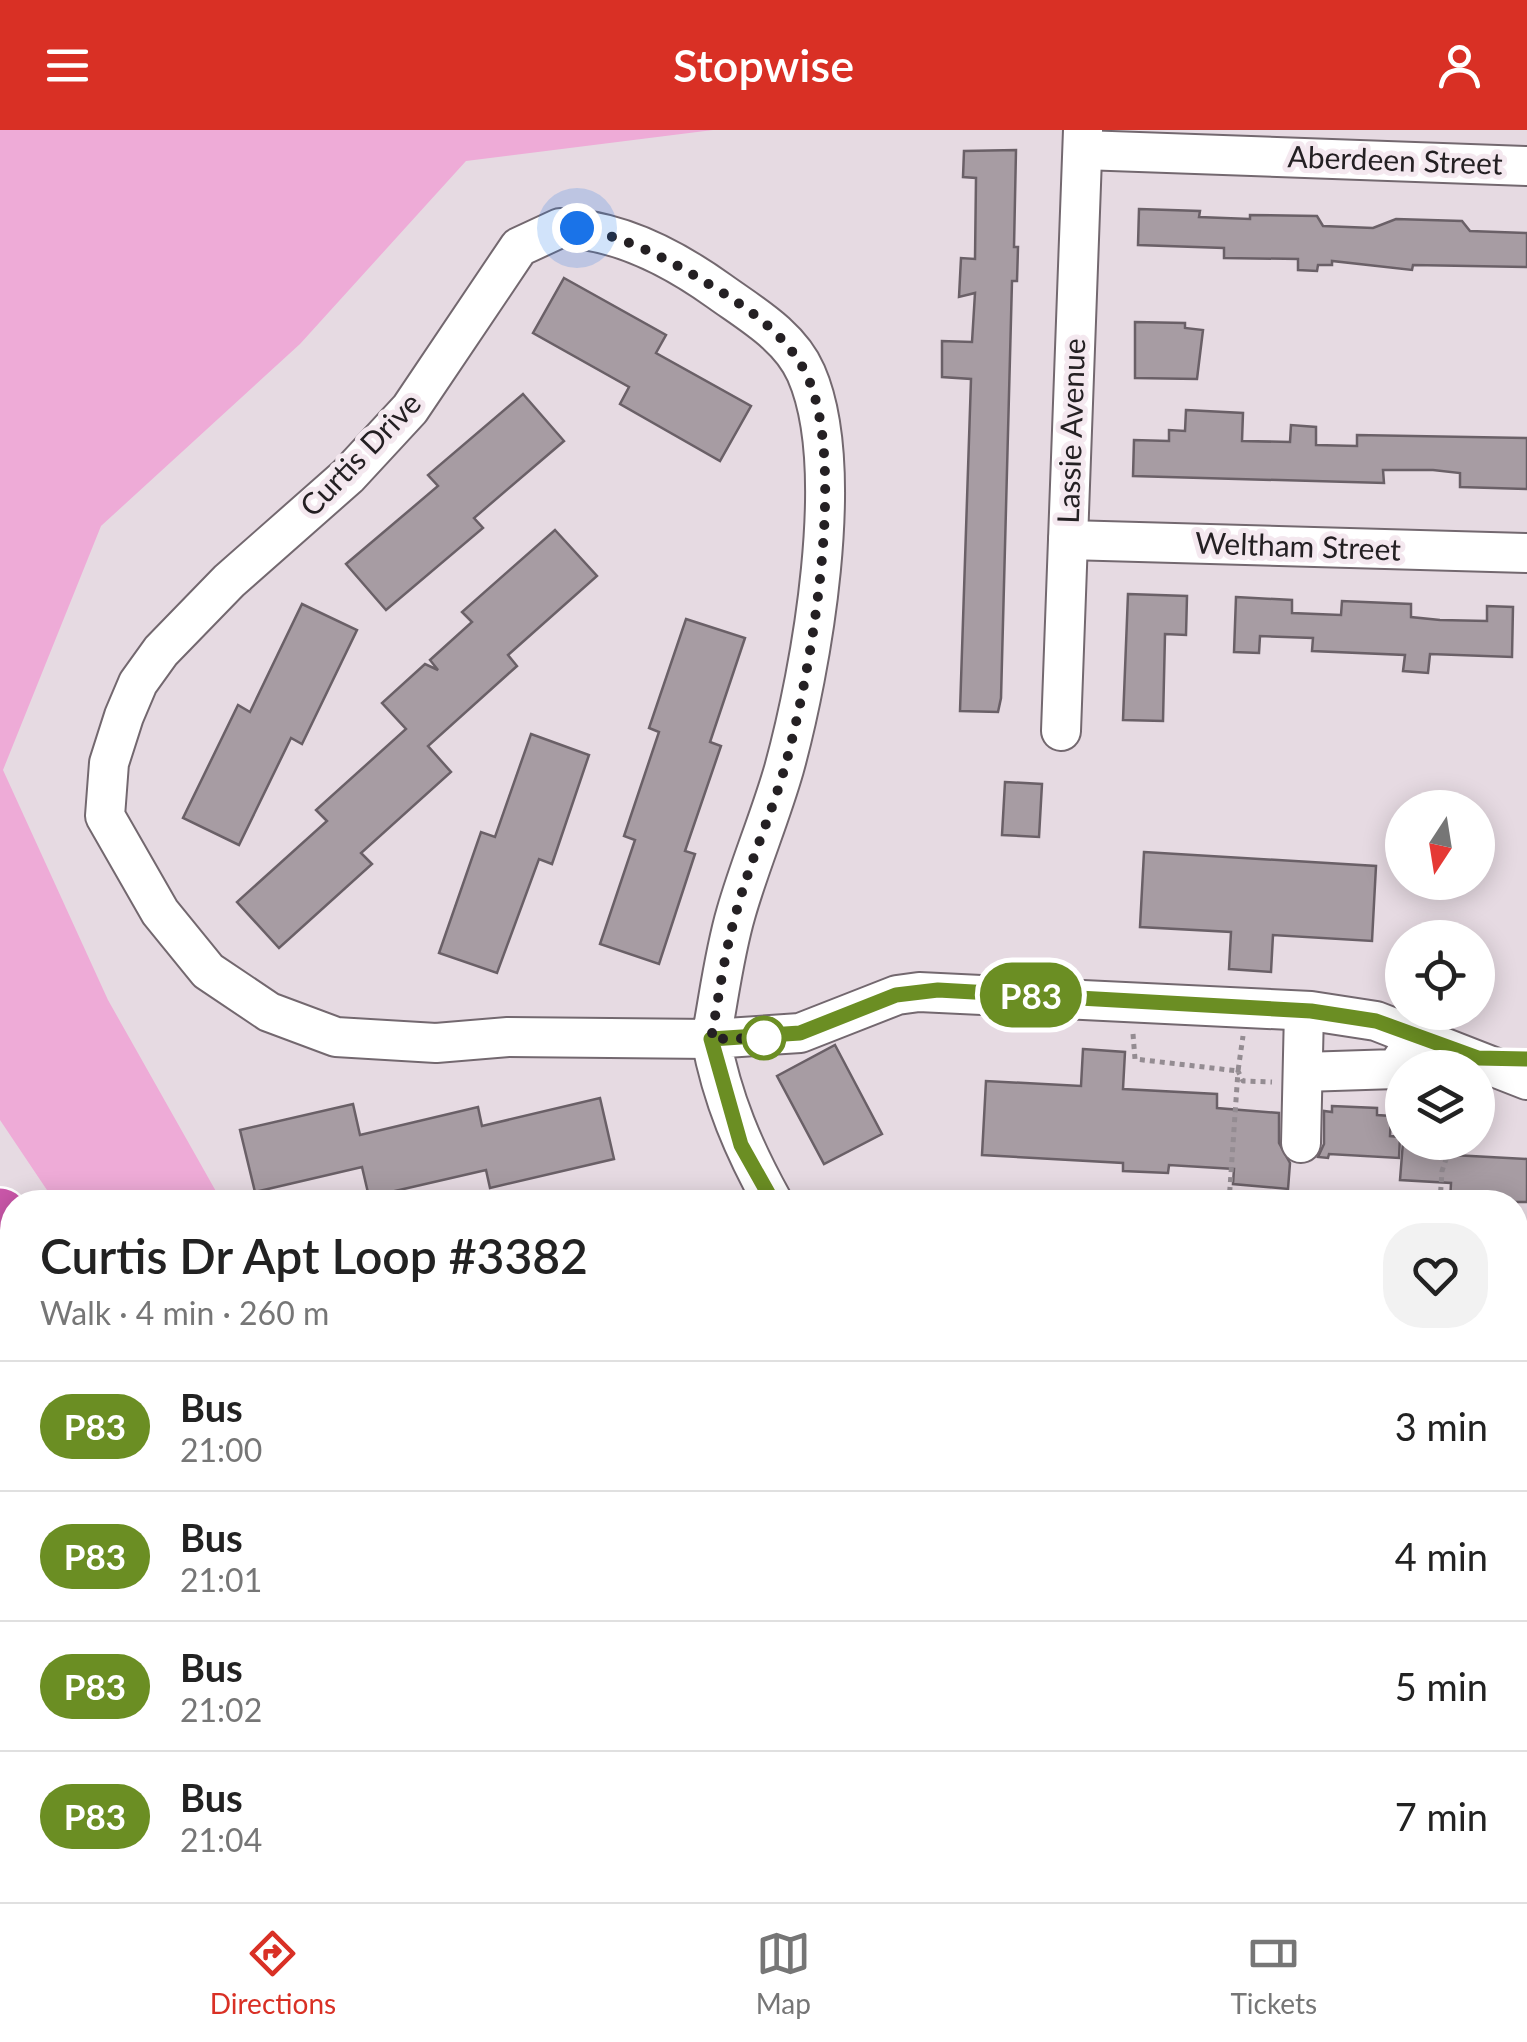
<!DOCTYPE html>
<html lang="en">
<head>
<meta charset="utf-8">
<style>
	:root { --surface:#fff; --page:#f2f2f2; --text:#222; --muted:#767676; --line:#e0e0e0; --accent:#d93025 }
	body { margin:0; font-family:Lato,sans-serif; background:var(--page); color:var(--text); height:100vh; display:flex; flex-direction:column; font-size:38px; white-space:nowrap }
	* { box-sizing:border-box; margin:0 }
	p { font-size:32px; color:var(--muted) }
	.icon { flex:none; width:55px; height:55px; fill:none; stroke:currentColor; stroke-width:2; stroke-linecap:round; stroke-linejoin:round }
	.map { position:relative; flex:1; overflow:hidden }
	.details { position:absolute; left:0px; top:1060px; width:1528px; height:712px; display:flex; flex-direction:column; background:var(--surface); border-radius:40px 40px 0 0; box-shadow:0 5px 25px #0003 }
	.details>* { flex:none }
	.badge { padding:0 20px; border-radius:32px; font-size:35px; line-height:65px }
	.needle { width:65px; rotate:192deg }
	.controls { position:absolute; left:1385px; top:660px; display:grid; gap:20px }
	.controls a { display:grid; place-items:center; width:110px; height:110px; border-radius:50%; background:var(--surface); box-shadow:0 5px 25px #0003; font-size:50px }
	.you { position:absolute; width:50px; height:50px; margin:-25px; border:8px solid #fff; border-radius:50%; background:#1a73e8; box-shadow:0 0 0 15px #1a73e833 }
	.map>.badge { position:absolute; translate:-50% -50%; box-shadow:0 0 0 5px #fff }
	.round { display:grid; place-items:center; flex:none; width:105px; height:105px; border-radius:40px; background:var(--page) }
	.headline { display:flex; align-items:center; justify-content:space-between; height:170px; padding:0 40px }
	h1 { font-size:48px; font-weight:600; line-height:75px }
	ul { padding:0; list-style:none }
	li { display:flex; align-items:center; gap:30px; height:130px; padding:0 40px; border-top:2px solid var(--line) }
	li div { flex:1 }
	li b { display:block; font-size:38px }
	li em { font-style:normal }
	li .badge { min-width:110px; font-weight:700; text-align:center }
	header { display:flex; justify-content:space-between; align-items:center; height:130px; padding:0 40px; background:var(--accent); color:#fff; font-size:45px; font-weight:600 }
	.tabs { display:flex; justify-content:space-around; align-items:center; height:140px; border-top:2px solid var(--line); background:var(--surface); font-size:28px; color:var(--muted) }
	.tabs a { display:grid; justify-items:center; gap:5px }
	.tabs .on { color:var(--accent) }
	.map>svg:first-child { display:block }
	.green { fill:#eeabd7 }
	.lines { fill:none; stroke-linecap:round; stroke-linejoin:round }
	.stream { stroke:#c886b2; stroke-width:8 }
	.building { fill:#a79ca3; stroke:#6a6067; stroke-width:2.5 }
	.minor-casing { stroke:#73686f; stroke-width:42 }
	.highway-casing { stroke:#fff; stroke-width:60 }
	.path { stroke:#948c92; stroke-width:5; stroke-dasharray:5 5; stroke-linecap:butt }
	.minor { stroke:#fff; stroke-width:38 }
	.highway { stroke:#ca57a9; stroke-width:55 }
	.line-casing { stroke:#fff; stroke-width:22 }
	.line { stroke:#6b8e23; stroke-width:15 }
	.walk { stroke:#242023; stroke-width:10; stroke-dasharray:0 18 }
	.stop-dot { fill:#fff; stroke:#6b8e23; stroke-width:5 }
	.labels { text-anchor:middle; stroke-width:10; stroke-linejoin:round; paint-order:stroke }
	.street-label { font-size:30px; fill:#242023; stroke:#f4e8ef }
</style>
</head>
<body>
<header><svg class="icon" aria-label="menu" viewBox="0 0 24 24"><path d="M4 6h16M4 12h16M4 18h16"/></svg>Stopwise<svg class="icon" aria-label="person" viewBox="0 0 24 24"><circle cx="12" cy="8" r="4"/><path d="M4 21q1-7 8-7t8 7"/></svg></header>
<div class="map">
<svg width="1527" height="1772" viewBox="0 0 1527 1772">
	<rect width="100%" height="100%" fill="#e6dae2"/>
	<g class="green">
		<path d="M0,0H713L466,31L300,214L101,396L3,640L108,870L222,1072H55L0,990Z"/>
		<rect x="1515" y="1132" width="12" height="120"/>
		<path d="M0,1663L12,1678V1760H77L86,1772H0Z"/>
		<path d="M513,1760H942L962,1772H521Z"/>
	</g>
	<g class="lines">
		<g class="stream">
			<path d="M0,1427L12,1450"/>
			<path d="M302,1760L311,1772"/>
		</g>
	</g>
	<g class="building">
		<path d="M1016,20L1014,117H1018L1017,151H1012L1001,568L998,582L960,581L971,249L942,247V211L972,212L975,163L959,167L961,128L975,129L976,48L963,47L964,21Z"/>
		<path d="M1139,79L1200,81L1199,87L1250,89V85L1317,86L1323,96L1373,98L1396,89L1462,91L1470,101L1527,103V137L1413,135L1412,140L1332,131V135H1318L1317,141L1298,140V129L1224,128V118L1138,115Z"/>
		<path d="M564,148L666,205L656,223L751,276L720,331L620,274L629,257L533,203Z"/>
		<path d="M1135,192L1185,193V198L1203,200L1197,249L1135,248Z"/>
		<path d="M523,264L564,311L474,388L483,398L386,480L346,434L438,356L428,345Z"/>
		<path d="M1186,280L1243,283L1242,311L1290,312L1291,295L1316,297V315L1357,316V305L1527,308V359L1460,357V343L1433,340H1383L1384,353L1133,346L1134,310L1169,311V300L1185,301Z"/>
		<path d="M555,400L597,446L508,525L517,536L428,616L451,642L361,723L372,734L279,818L237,772L327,691L316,680L406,599L382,573L425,534L438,540L430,530L472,492L462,482Z"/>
		<path d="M1128,464L1187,466L1186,505L1165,504L1163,591L1123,590Z"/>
		<path d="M1236,467L1292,470V483L1341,485L1342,471L1411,474V487L1440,490L1487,491V476L1513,477L1512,527L1430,524L1428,543L1403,541L1405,525L1312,521L1313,508L1260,506L1259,523L1234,522Z"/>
		<path d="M302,474L357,500L302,614L291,608L239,715L183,688L238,575L250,582Z"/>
		<path d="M686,489L745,508L710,612L721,616L685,721L695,724L659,834L600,814L635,710L624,706L659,602L649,598Z"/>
		<path d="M531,604L589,625L552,734L539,729L497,843L439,823L481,702L495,707Z"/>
		<path d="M1005,652L1042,654L1039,707L1002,705Z"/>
		<path d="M1144,722L1376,736L1372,811L1273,805L1271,842L1229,839L1231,802L1140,797Z"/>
		<path d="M835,915L882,1004L824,1034L777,946Z"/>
		<path d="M1083,919L1125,922L1123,959L1217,964V978L1279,983V1013L1290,1033L1288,1059L1233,1054L1234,1039L1169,1035L1168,1043L1123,1041V1033L982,1025L986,951L1081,956Z"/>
		<path d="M600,968L614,1029L490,1058L486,1040L369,1067L362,1037L255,1062L240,1000L353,974L360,1005L478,977L482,996Z"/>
		<path d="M1332,976L1377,978V985L1391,986L1390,1006L1400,1007L1399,1028L1329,1024L1328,1028L1318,1027L1324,1014V981L1332,982Z"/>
		<path d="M1403,1012H1436L1435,1024L1527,1029V1072H1450L1451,1053L1400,1050Z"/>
	</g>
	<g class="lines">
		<defs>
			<g id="minor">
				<path d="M1083,20L1527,36"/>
				<path d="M560,98C618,99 673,128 719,161C751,184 790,206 806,243C848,338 811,541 784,639C770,688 750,734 736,783C724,824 719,867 711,909L508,907L436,913L336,907L269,882L208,841L160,782L105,686L109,633L124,586L138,553L161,521L229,451L348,346L410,279L519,117Z"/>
				<path d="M1068,410L1527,423"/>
				<path d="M1061,601L1083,0"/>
				<path d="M1303,942L1396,939L1418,905"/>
				<path d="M1301,1013L1304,881"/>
				<path d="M773,1072C744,1020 722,969 711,909L800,903L897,865L919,862L1311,881L1376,891L1527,950"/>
				<path d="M1515,1313L1527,1314"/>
				<path d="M1340,1760L1364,1772"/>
			</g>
			<g id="highway">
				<path d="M0,1086L12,1105"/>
				<path d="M0,1602L12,1619"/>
				<path d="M120,1760L129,1772"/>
				<path d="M447,1760L456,1772"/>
			</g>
		</defs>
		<use href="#minor" class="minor-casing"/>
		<use href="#highway" class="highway-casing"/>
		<g class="path">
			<path d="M1133,904L1135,929L1238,941L1243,906"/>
			<path d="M1229,1072L1238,941L1243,951L1272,952"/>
			<path d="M1440,1072L1442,1041L1452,1012"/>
			<path d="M1515,1259L1527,1260"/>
			<path d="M1515,1473L1527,1475"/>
			<path d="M1515,1610L1527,1614"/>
			<path d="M1452,1760L1477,1772"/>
		</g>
		<use href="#minor" class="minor"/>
		<use href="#highway" class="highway"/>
	</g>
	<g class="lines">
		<defs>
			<path id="line" d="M773,1072L741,1015L711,909L800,903L896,865L938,860L1311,881L1376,891L1478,928L1527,929"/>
		</defs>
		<use href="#line" class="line-casing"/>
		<use href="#line" class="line"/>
		<path class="walk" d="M577,98C623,106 662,126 702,150C739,172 782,200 803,238C851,321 810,549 784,640C770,688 749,734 736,783C724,824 719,867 711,909L768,908H764"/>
	</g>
	<circle class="stop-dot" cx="764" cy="908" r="20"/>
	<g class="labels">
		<g class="street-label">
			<text transform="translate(1395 31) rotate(2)" y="10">Aberdeen Street</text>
			<text transform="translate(1072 301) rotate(-88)" y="10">Lassie Avenue</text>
			<text transform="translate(361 325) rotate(-46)" y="10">Curtis Drive</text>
			<text transform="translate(1298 417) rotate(2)" y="10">Weltham Street</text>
		</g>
	</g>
</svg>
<div class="controls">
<a><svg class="needle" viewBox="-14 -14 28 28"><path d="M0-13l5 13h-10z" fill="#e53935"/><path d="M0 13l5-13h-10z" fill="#767676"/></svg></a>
<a><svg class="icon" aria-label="locate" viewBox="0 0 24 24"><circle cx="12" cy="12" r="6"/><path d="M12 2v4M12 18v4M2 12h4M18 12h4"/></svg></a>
<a><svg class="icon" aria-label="layers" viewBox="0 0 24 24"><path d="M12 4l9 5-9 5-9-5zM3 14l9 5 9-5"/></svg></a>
</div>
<div class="you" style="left:577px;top:98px"></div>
<b class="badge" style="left:1031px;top:865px;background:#6b8e23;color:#fff">P83</b>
<section class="details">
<div class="headline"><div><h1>Curtis Dr Apt Loop #3382</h1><p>Walk · 4 min · 260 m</p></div><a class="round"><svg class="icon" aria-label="heart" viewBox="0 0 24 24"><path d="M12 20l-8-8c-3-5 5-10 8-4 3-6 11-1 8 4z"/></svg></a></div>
<ul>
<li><span class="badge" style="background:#6b8e23;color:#fff">P83</span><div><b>Bus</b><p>21:00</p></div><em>3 min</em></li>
<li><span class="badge" style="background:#6b8e23;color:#fff">P83</span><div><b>Bus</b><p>21:01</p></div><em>4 min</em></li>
<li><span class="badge" style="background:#6b8e23;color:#fff">P83</span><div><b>Bus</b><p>21:02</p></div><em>5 min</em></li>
<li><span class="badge" style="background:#6b8e23;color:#fff">P83</span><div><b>Bus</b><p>21:04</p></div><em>7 min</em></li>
</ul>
</section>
</div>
<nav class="tabs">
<a class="on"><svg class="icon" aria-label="directions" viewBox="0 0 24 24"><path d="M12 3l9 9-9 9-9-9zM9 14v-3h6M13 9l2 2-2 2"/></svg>Directions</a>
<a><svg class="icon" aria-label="map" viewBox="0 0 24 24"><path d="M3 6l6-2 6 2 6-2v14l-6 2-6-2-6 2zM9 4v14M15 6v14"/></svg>Map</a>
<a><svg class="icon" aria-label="tickets" viewBox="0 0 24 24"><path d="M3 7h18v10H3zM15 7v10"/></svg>Tickets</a>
</nav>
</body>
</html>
